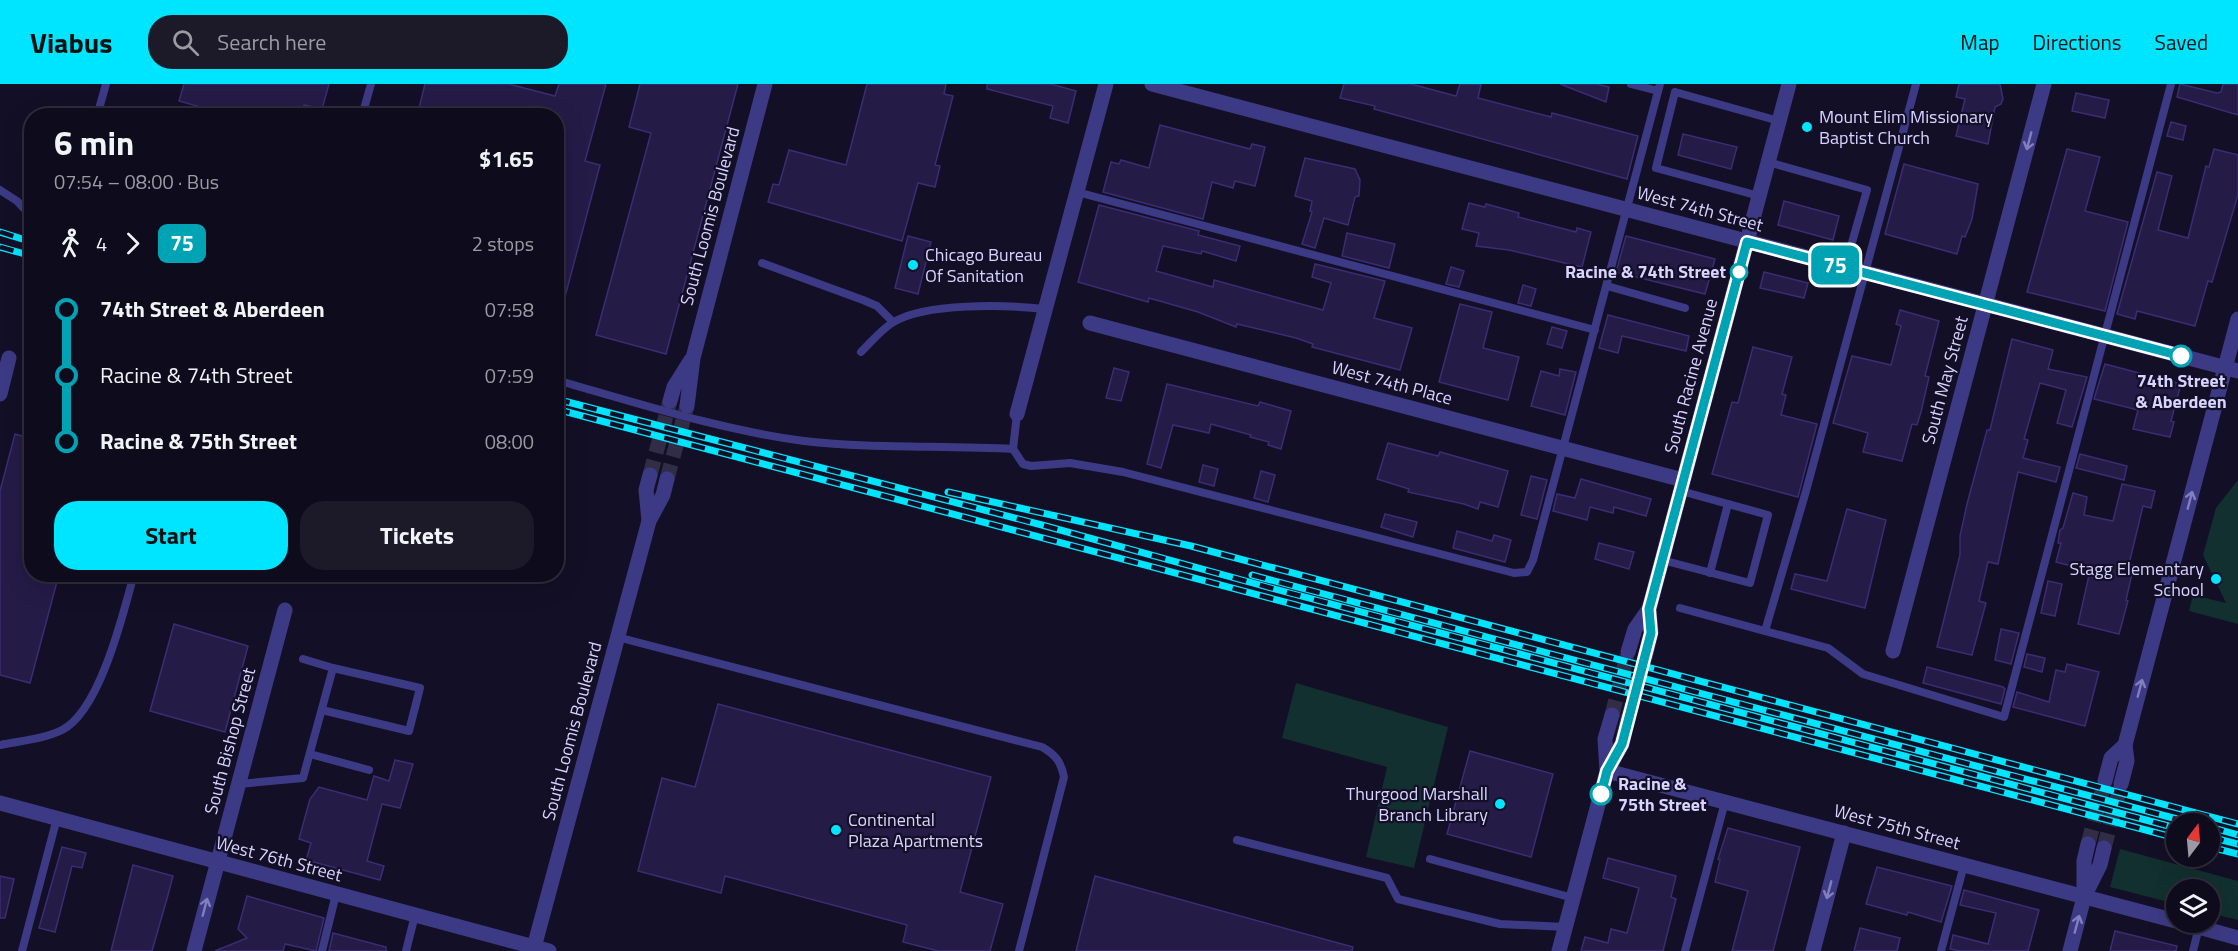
<!DOCTYPE html>
<html lang="en">
<head>
<meta charset="utf-8">
<style>
	:root { --surface:#0e0b1c; --page:#1c1929; --text:#f1f3f6; --muted:#9b9ba3; --line:#2e2b3b; --accent:#00e5ff }
	body { margin:0; font-family:"Titillium Web",sans-serif; background:var(--page); color:var(--text); height:100vh; display:flex; flex-direction:column; font-size:22px; white-space:nowrap }
	* { box-sizing:border-box; margin:0 }
	p { font-size:20px; color:var(--muted) }
	.icon { flex:none; width:33px; height:33px; fill:none; stroke:currentColor; stroke-width:2; stroke-linecap:round; stroke-linejoin:round }
	.map { position:relative; flex:1; overflow:hidden }
	.panel { position:absolute; left:24px; top:24px; width:540px; height:474px; display:flex; flex-direction:column; background:var(--surface); border-radius:24px; box-shadow:0 6px 24px #0002,0 0 0 2px var(--line) }
	.panel>* { flex:none }
	.badge { padding:0 12px; border-radius:9px; font-size:21px; line-height:39px }
	.needle { width:39px; rotate:16deg }
	.buttons { position:absolute; left:2166px; top:729px; display:grid; gap:12px }
	.buttons a { display:grid; place-items:center; width:54px; height:54px; border-radius:50%; background:var(--surface); box-shadow:0 6px 24px #0002,0 0 0 2px var(--line); font-size:30px }
	.map>.badge { position:absolute; translate:-50% -50%; box-shadow:0 0 0 3px #fff }
	.legs { display:flex; align-items:center; gap:9px; height:66px; padding:0 30px; font-size:20px }
	.legs p { margin-inline-start:auto }
	.summary { display:flex; align-items:center; justify-content:space-between; height:102px; padding:0 30px }
	h1 { font-size:33px; font-weight:700; line-height:45px }
	.action { display:flex; gap:12px; margin-top:auto; padding:12px 30px }
	.action a { flex:1; height:69px; border-radius:24px; background:var(--accent); color:#111; font-size:24px; font-weight:700; line-height:69px; text-align:center }
	.action a+a { background:var(--page); color:var(--text) }
	ul { padding:0 30px; list-style:none }
	li { display:flex; align-items:center; gap:21px; height:66px; font-size:22px }
	li i { display:grid; place-items:center; width:9px; height:100%; margin:0 8px; background:currentColor }
	li i::after { content:''; width:15px; height:15px; margin:-8px; border:4px solid; border-radius:50%; background:var(--surface) }
	li p { margin-inline-start:auto }
	li:first-child i { background:linear-gradient(#0000 50%,currentColor 0) }
	li:last-child i { background:linear-gradient(currentColor 50%,#0000 0) }
	header { display:flex; align-items:center; gap:36px; box-sizing:border-box; height:84px; padding:0 30px; background:var(--accent); color:#111 }
	header strong { font-size:28px }
	nav { display:flex; gap:33px; margin-inline-start:auto; font-size:21px }
	.search { width:420px; height:54px; background:var(--page); display:flex; align-items:center; gap:15px; box-sizing:border-box; padding:0 21px; border-radius:24px; color:var(--muted); font-size:22px }
	.map>svg:first-child { display:block }
	.green { fill:#12302f }
	.building { fill:#241b47; stroke:#3b2d73; stroke-width:1.5 }
	.lines { fill:none; stroke-linecap:round; stroke-linejoin:round }
	.minor-tunnel { stroke:#312d47; stroke-width:15; stroke-dasharray:15 8; stroke-linecap:butt }
	.tertiary-tunnel { stroke:#312d47; stroke-width:15; stroke-dasharray:15 8; stroke-linecap:butt }
	.service { stroke:#3d3a85; stroke-width:8 }
	.minor { stroke:#3d3a85; stroke-width:15 }
	.tertiary { stroke:#3d3a85; stroke-width:15 }
	.rail-casing { stroke:#00e5ff; stroke-width:7 }
	.rail { stroke:#130f26; stroke-width:4.5; stroke-dasharray:14; stroke-linecap:butt }
	.oneway { stroke:#837fbc }
	.line-1-casing { stroke:#fff; stroke-width:14 }
	.line-1 { stroke:#00a3b4; stroke-width:9 }
	.poi-dot { fill:#00e5ff; stroke:#130f26; stroke-width:2 }
	.stop-1-dot { fill:#fff; stroke:#00a3b4; stroke-width:3 }
	.labels { text-anchor:middle; stroke-width:4.5; stroke-linejoin:round; paint-order:stroke }
	.poi-label { font-size:18px; fill:#d9d4ff; stroke:#130f26; text-anchor:start }
	.street-label { font-size:18px; fill:#d9d4ff; stroke:#130f26 }
	.stop-label { font-size:18px; font-weight:bold; fill:#d9d4ff; stroke:#130f26; text-anchor:end }
</style>
</head>
<body>
<header>
<strong>Viabus</strong>
<div class="search"><svg class="icon" aria-label="search" viewBox="0 0 24 24"><circle cx="10" cy="10" r="6"/><path d="M15 15l6 6"/></svg>Search here</div>
<nav><a>Map</a><a>Directions</a><a>Saved</a></nav>
</header>
<div class="map">
<svg width="2238" height="867" viewBox="0 0 2238 867">
	<rect width="100%" height="100%" fill="#130f26"/>
	<g class="green">
		<path d="M2238,396V540L2189,527L2193,511L2226,519L2203,471L2216,424Z"/>
		<path d="M1296,599L1448,643L1414,784L1366,773L1387,683L1282,654Z"/>
		<path d="M2120,765L2238,797V836L2210,829V806H2176V820L2110,803Z"/>
	</g>
	<g class="building">
		<path d="M184,0H329L322,25L304,21L301,32H221L222,29L179,17Z"/>
		<path d="M425,0H509L555,12L559,0H606L585,77L600,81L561,228H556V32H417Z"/>
		<path d="M640,0H738L666,270L596,251L651,49L629,43Z"/>
		<path d="M867,0H946L944,10L953,12L935,81L940,82L935,103L918,99L902,157L768,118L773,100L779,101L789,66L846,81Z"/>
		<path d="M987,0H1051L1076,7L1068,39L1050,34L1053,22L987,5Z"/>
		<path d="M1344,0H1411L1456,12L1460,0H1481L1478,14L1551,33L1552,29L1638,52L1627,95L1374,25L1375,22L1340,14Z"/>
		<path d="M1560,0H1597L1609,3L1606,18Z"/>
		<path d="M1959,0H2000L2003,15L2001,20L1995,23L1988,60L1956,52L1965,15L1956,13Z"/>
		<path d="M2180,0L2217,9L2221,8L2223,0H2238V31L2177,13Z"/>
		<path d="M2076,9L2109,16L2105,34L2072,27Z"/>
		<path d="M2171,38L2186,42L2183,56L2167,52Z"/>
		<path d="M1160,41L1250,65L1252,60L1265,63L1255,102L1235,97L1233,104L1212,98L1203,135L1103,108L1111,78L1119,80L1121,76L1149,84Z"/>
		<path d="M1683,50L1737,63L1731,85L1678,71Z"/>
		<path d="M2067,65L2100,73L2085,127L2128,138L2105,227L2027,208Z"/>
		<path d="M2214,65L2238,71V111L2212,198L2208,197L2195,242L2137,227L2135,235L2117,230L2157,88L2172,92L2158,146L2188,154L2206,82L2209,83Z"/>
		<path d="M1305,74L1355,85L1360,96L1359,112L1355,113L1348,141L1324,134L1315,164L1302,160L1312,128L1310,127L1312,117L1295,112Z"/>
		<path d="M1904,80L1978,100L1972,135L1965,153L1962,152L1957,170L1885,150Z"/>
		<path d="M1784,117L1839,132L1833,156L1778,141Z"/>
		<path d="M1469,119L1485,123L1486,120L1519,129L1518,133L1576,148L1577,144L1591,148L1582,183L1509,166L1476,162L1479,149L1462,145Z"/>
		<path d="M1099,121L1199,147L1198,151L1240,162L1236,177L1202,167L1201,170L1163,162L1156,187L1213,203L1214,196L1323,226L1331,199L1312,193L1315,180L1385,197L1374,234L1412,244L1400,286L1312,263L1313,260L1296,254L1237,240L1236,243L1198,228L1149,214L1148,218L1078,198Z"/>
		<path d="M1347,149L1395,160L1389,184L1342,172Z"/>
		<path d="M908,152L931,158L918,210L895,204Z"/>
		<path d="M1626,152L1715,175L1705,210L1616,188Z"/>
		<path d="M1451,183L1464,187L1459,203L1446,200Z"/>
		<path d="M1764,188L1808,199L1804,214L1760,204Z"/>
		<path d="M1523,201L1536,205L1531,222L1518,219Z"/>
		<path d="M1460,220L1492,228L1483,264L1519,273L1508,316L1439,298Z"/>
		<path d="M1900,226L1939,237L1925,292L1929,293L1921,328L1917,341L1912,340L1902,377L1863,368L1868,349L1833,339L1852,272L1891,281L1901,242L1896,240Z"/>
		<path d="M1608,231L1689,252L1686,267L1622,252L1618,269L1599,264Z"/>
		<path d="M1552,243L1567,247L1562,264L1547,260Z"/>
		<path d="M2012,255L2053,266L2048,285L2087,293L2072,343L2057,339L2066,306L2040,299L2024,355L2028,356L2023,374L2060,383L2056,398L2018,388L1998,480L1988,478L1979,517L1986,519L1972,571L1937,563L1960,471V452L1967,420L1987,346H1990Z"/>
		<path d="M1753,263L1792,273L1782,310L1786,311L1781,331L1817,340L1798,413L1712,390L1732,318L1738,319Z"/>
		<path d="M2105,280L2181,300L2171,337L2174,338L2170,353L2133,345L2138,326L2094,315Z"/>
		<path d="M1114,284L1129,288L1121,317L1106,314Z"/>
		<path d="M1560,285L1576,288L1565,331L1531,322L1541,287L1559,292Z"/>
		<path d="M1167,300L1258,322L1260,318L1291,327L1281,365L1268,361L1269,358L1250,353L1251,351L1211,340L1209,349L1173,341L1161,384L1147,380Z"/>
		<path d="M15,350L32,355V490H59L30,599L0,591V407Z"/>
		<path d="M1388,359L1438,372L1440,368L1508,387L1498,423L1480,418L1478,425L1464,420L1408,408L1409,405L1377,395Z"/>
		<path d="M2080,370L2127,382L2124,396L2076,384Z"/>
		<path d="M1203,381L1218,385L1214,402L1199,398Z"/>
		<path d="M1261,387L1275,391L1268,418L1254,414Z"/>
		<path d="M1531,392L1547,396L1537,435L1521,431Z"/>
		<path d="M1581,395L1651,415L1646,432L1614,423L1613,429L1590,423L1587,436L1553,427L1557,410L1575,414Z"/>
		<path d="M2122,400L2155,407L2151,424L2143,422L2129,480L2134,481L2126,516L2128,517L2119,550L2078,540L2090,487L2056,478L2061,459H2058L2060,446L2063,444L2073,409L2087,413L2084,431L2113,437Z"/>
		<path d="M1847,425L1886,436L1865,524L1791,505L1795,490L1827,497Z"/>
		<path d="M1385,430L1417,438L1413,453L1381,443Z"/>
		<path d="M1457,447L1492,457L1494,451L1511,456L1505,478L1453,464Z"/>
		<path d="M1599,459L1634,468L1629,485L1595,475Z"/>
		<path d="M2048,497L2062,500L2055,532L2041,529Z"/>
		<path d="M174,540L248,562L225,648L150,627Z"/>
		<path d="M2001,545L2019,549L2011,580L1995,576Z"/>
		<path d="M2027,570L2045,574L2042,588L2024,583Z"/>
		<path d="M2067,580L2099,588L2085,642L2013,623L2017,608L2049,618L2056,586L2065,588Z"/>
		<path d="M1927,583L2003,603L2005,605L2001,620L1923,599Z"/>
		<path d="M718,620L991,693L960,808L1003,820L990,867H938L903,858L907,841L725,792L721,809L638,787L662,694L695,703Z"/>
		<path d="M1470,667L1553,690L1531,773L1447,750Z"/>
		<path d="M395,676L413,680L400,724L382,720L367,777L384,782L380,796L306,776L311,759L299,755L310,715L319,703L367,716L374,692L389,697Z"/>
		<path d="M1728,744L1800,763L1773,867H1732L1748,807L1715,798L1720,776L1718,775Z"/>
		<path d="M62,763L86,769L82,784L72,782L55,848L39,844Z"/>
		<path d="M1608,774L1676,792L1671,813L1676,815L1663,867H1581L1585,853L1608,859L1611,845L1627,849L1639,804L1603,794Z"/>
		<path d="M133,781L173,792L168,811L152,867H111Z"/>
		<path d="M1877,783L1952,802L1941,838L1908,828L1907,831L1866,820Z"/>
		<path d="M0,792L14,795L5,834H0Z"/>
		<path d="M1095,792L1353,863L1352,867H1076Z"/>
		<path d="M1964,806L2039,826L2028,867H1960L1950,865L1953,851L1988,860L1996,829L1960,821Z"/>
		<path d="M247,812L324,834L316,867L285,860L283,867H215L247,854L238,845Z"/>
		<path d="M1860,844L1900,854L1897,867H1854Z"/>
		<path d="M2115,847L2177,862L2176,867H2110Z"/>
		<path d="M333,849L386,863V867H329Z"/>
	</g>
	<g class="lines">
		<g class="minor-tunnel">
			<path d="M2088,760L2105,697"/>
			<path d="M2104,764L2121,700"/>
		</g>
		<g class="tertiary-tunnel">
			<path d="M650,391L670,317"/>
			<path d="M667,395L687,322"/>
			<path d="M1612,631L1628,568"/>
			<path d="M1628,635L1645,573"/>
		</g>
		<g class="service">
			<path d="M1631,0L1658,7"/>
			<path d="M97,32L106,0"/>
			<path d="M362,32L371,0"/>
			<path d="M1768,78L1867,106L1845,183"/>
			<path d="M0,106L17,117L32,133"/>
			<path d="M1077,108L1595,246"/>
			<path d="M1759,112L1656,84L1675,8L1779,37"/>
			<path d="M762,179L863,216L877,222L893,238"/>
			<path d="M1607,202L1685,224"/>
			<path d="M861,268C871,258 881,246 892,239C925,218 1007,221 1045,225"/>
			<path d="M556,296C638,319 720,346 804,357C873,365 944,361 1013,365"/>
			<path d="M1017,330L1013,365L1023,380L1031,382L1070,379L1123,388L1514,489L1527,488L1533,476L1660,0"/>
			<path d="M1662,476L1750,499L1768,431L1681,407"/>
			<path d="M1710,489L1728,420"/>
			<path d="M1680,524L1828,564L1863,590L2004,633L2171,0"/>
			<path d="M1765,547L1806,407L1916,0"/>
			<path d="M617,553L1042,663C1056,671 1061,678 1064,693L1019,867"/>
			<path d="M322,626L409,647L420,604L333,584"/>
			<path d="M0,661C20,657 44,655 62,646C100,627 123,530 134,490"/>
			<path d="M310,670L369,686"/>
			<path d="M239,700L303,694L333,584L303,575"/>
			<path d="M1237,756L1387,794L1398,815L1500,840L1566,843"/>
			<path d="M1430,775L1573,814"/>
			<path d="M22,867L57,734"/>
			<path d="M322,867L336,810"/>
			<path d="M406,867L415,831"/>
			<path d="M1685,867L1725,718"/>
			<path d="M1941,867L1964,781"/>
			<path d="M2193,867L2199,843"/>
		</g>
		<g class="minor">
			<path d="M1090,239L1683,396"/>
			<path d="M0,310L9,274"/>
			<path d="M1017,330L1106,0"/>
			<path d="M1893,567L2044,0"/>
			<path d="M1607,687L2176,837"/>
			<path d="M2105,697L2111,674L2125,661"/>
			<path d="M2121,700L2127,677L2125,661L2238,235"/>
			<path d="M2084,810V777L2088,760"/>
			<path d="M2181,838L2238,854"/>
			<path d="M194,867L285,526"/>
			<path d="M1813,867L1844,749"/>
			<path d="M2070,867L2084,813L2100,781L2104,764"/>
		</g>
		<g class="tertiary">
			<path d="M1152,0L2238,287"/>
			<path d="M670,317L674,303L691,276"/>
			<path d="M687,322L693,274L765,0"/>
			<path d="M649,437L646,406L650,391"/>
			<path d="M1628,568L1635,545L1649,525"/>
			<path d="M1645,573L1651,549L1649,525L1789,0"/>
			<path d="M1607,687L1605,655L1612,631"/>
			<path d="M0,719L549,867"/>
			<path d="M533,867L649,437L663,411L667,395"/>
			<path d="M1559,867L1607,687L1622,660L1628,635"/>
		</g>
		<defs>
			<g id="rail">
				<path d="M0,148L32,158"/>
				<path d="M0,163L32,172"/>
				<path d="M556,315L1042,441L1271,504L2176,744"/>
				<path d="M556,325L2176,754"/>
				<path d="M948,408L1191,462L2238,740"/>
				<path d="M1252,491L2196,740"/>
				<path d="M2210,743L2238,751"/>
				<path d="M2210,753L2238,760"/>
				<path d="M2210,763L2238,770"/>
			</g>
		</defs>
		<use href="#rail" class="rail-casing"/>
		<use href="#rail" class="rail"/>
	</g>
	<defs><path id="oneway-shaft" d="M-6 0H5M1.5-3L5.5 0L1.5 3" fill="none" stroke-width="1.6" stroke-linecap="round" stroke-linejoin="round" transform="scale(1.5)"/></defs>
	<g class="oneway">
		<use href="#oneway-shaft" transform="translate(2029 57) rotate(105)"/>
		<use href="#oneway-shaft" transform="translate(2190 416) rotate(-75)"/>
		<use href="#oneway-shaft" transform="translate(2140 604) rotate(-75)"/>
		<use href="#oneway-shaft" transform="translate(1829 806) rotate(105)"/>
		<use href="#oneway-shaft" transform="translate(205 823) rotate(-75)"/>
		<use href="#oneway-shaft" transform="translate(2077 840) rotate(-75)"/>
	</g>
	<g class="lines">
		<defs>
			<path id="line-1" d="M1601,710L1607,687L1622,660L1651,549L1649,525L1747,158L2181,272"/>
		</defs>
		<use href="#line-1" class="line-1-casing"/>
		<use href="#line-1" class="line-1"/>
	</g>
	<g class="poi-dot">
		<circle cx="1807" cy="43" r="6"/>
		<circle cx="913" cy="181" r="6"/>
		<circle cx="2216" cy="495" r="6"/>
		<circle cx="1500" cy="720" r="6"/>
		<circle cx="836" cy="746" r="6"/>
	</g>
	<g class="stop-1-dot">
		<circle cx="1739" cy="188" r="8"/>
		<circle cx="2181" cy="272" r="10"/>
		<circle cx="1601" cy="710" r="10"/>
	</g>
	<g class="labels">
		<g class="poi-label">
			<text x="1819" y="39">Mount Elim Missionary<tspan x="1819" dy="21">Baptist Church</tspan></text>
			<text x="925" y="177">Chicago Bureau<tspan x="925" dy="21">Of Sanitation</tspan></text>
			<text x="2204" y="491" text-anchor="end">Stagg Elementary<tspan x="2204" dy="21">School</tspan></text>
			<text x="1488" y="716" text-anchor="end">Thurgood Marshall<tspan x="1488" dy="21">Branch Library</tspan></text>
			<text x="848" y="742">Continental<tspan x="848" dy="21">Plaza Apartments</tspan></text>
		</g>
		<g class="street-label">
			<text transform="translate(1700 125) rotate(15)" y="6">West 74th Street</text>
			<text transform="translate(710 132) rotate(-75)" y="6">South Loomis Boulevard</text>
			<text transform="translate(1691 292) rotate(-75)" y="6">South Racine Avenue</text>
			<text transform="translate(1945 296) rotate(-75)" y="6">South May Street</text>
			<text transform="translate(1392 299) rotate(15)" y="6">West 74th Place</text>
			<text transform="translate(572 647) rotate(-75)" y="6">South Loomis Boulevard</text>
			<text transform="translate(230 657) rotate(-75)" y="6">South Bishop Street</text>
			<text transform="translate(1897 743) rotate(15)" y="6">West 75th Street</text>
			<text transform="translate(279 775) rotate(15)" y="6">West 76th Street</text>
		</g>
		<g class="stop-label">
			<text x="1726" y="194">Racine &amp; 74th Street</text>
			<text x="2181" y="303" text-anchor="middle">74th Street<tspan x="2181" dy="21">&amp; Aberdeen</tspan></text>
			<text x="1618" y="706" text-anchor="start">Racine &amp;<tspan x="1618" dy="21">75th Street</tspan></text>
		</g>
	</g>
</svg>
<div class="buttons">
<a><svg class="needle" viewBox="-14 -14 28 28"><path d="M0-13l5 13h-10z" fill="#e53935"/><path d="M0 13l5-13h-10z" fill="#9b9ba3"/></svg></a>
<a><svg class="icon" aria-label="layers" viewBox="0 0 24 24"><path d="M12 4l9 5-9 5-9-5zM3 14l9 5 9-5"/></svg></a>
</div>
<b class="badge" style="left:1835px;top:181px;background:#00a3b4;color:#fff">75</b>
<section class="panel">
<div class="summary"><div><h1>6 min</h1><p>07:54 – 08:00 · Bus</p></div><b>$1.65</b></div>
<div class="legs"><svg class="icon" aria-label="walk" viewBox="0 0 24 24"><circle cx="13" cy="4" r="2"/><path d="M13 8l-2 6 4 7M11 14l-3 7M7 12l3-4h3l4 4"/></svg>4<svg class="icon" aria-label="forward" viewBox="0 0 24 24"><path d="M9 5l7 7-7 7"/></svg><b class="badge" style="background:#00a3b4;color:#fff">75</b><p>2 stops</p></div>
<ul>
<li><i style="color:#00a3b4"></i><b>74th Street &amp; Aberdeen</b><p>07:58</p></li>
<li><i style="color:#00a3b4"></i><span>Racine &amp; 74th Street</span><p>07:59</p></li>
<li><i style="color:#00a3b4"></i><b>Racine &amp; 75th Street</b><p>08:00</p></li>
</ul>
<div class="action"><a>Start</a><a>Tickets</a></div>
</section>
</div>
</body>
</html>
